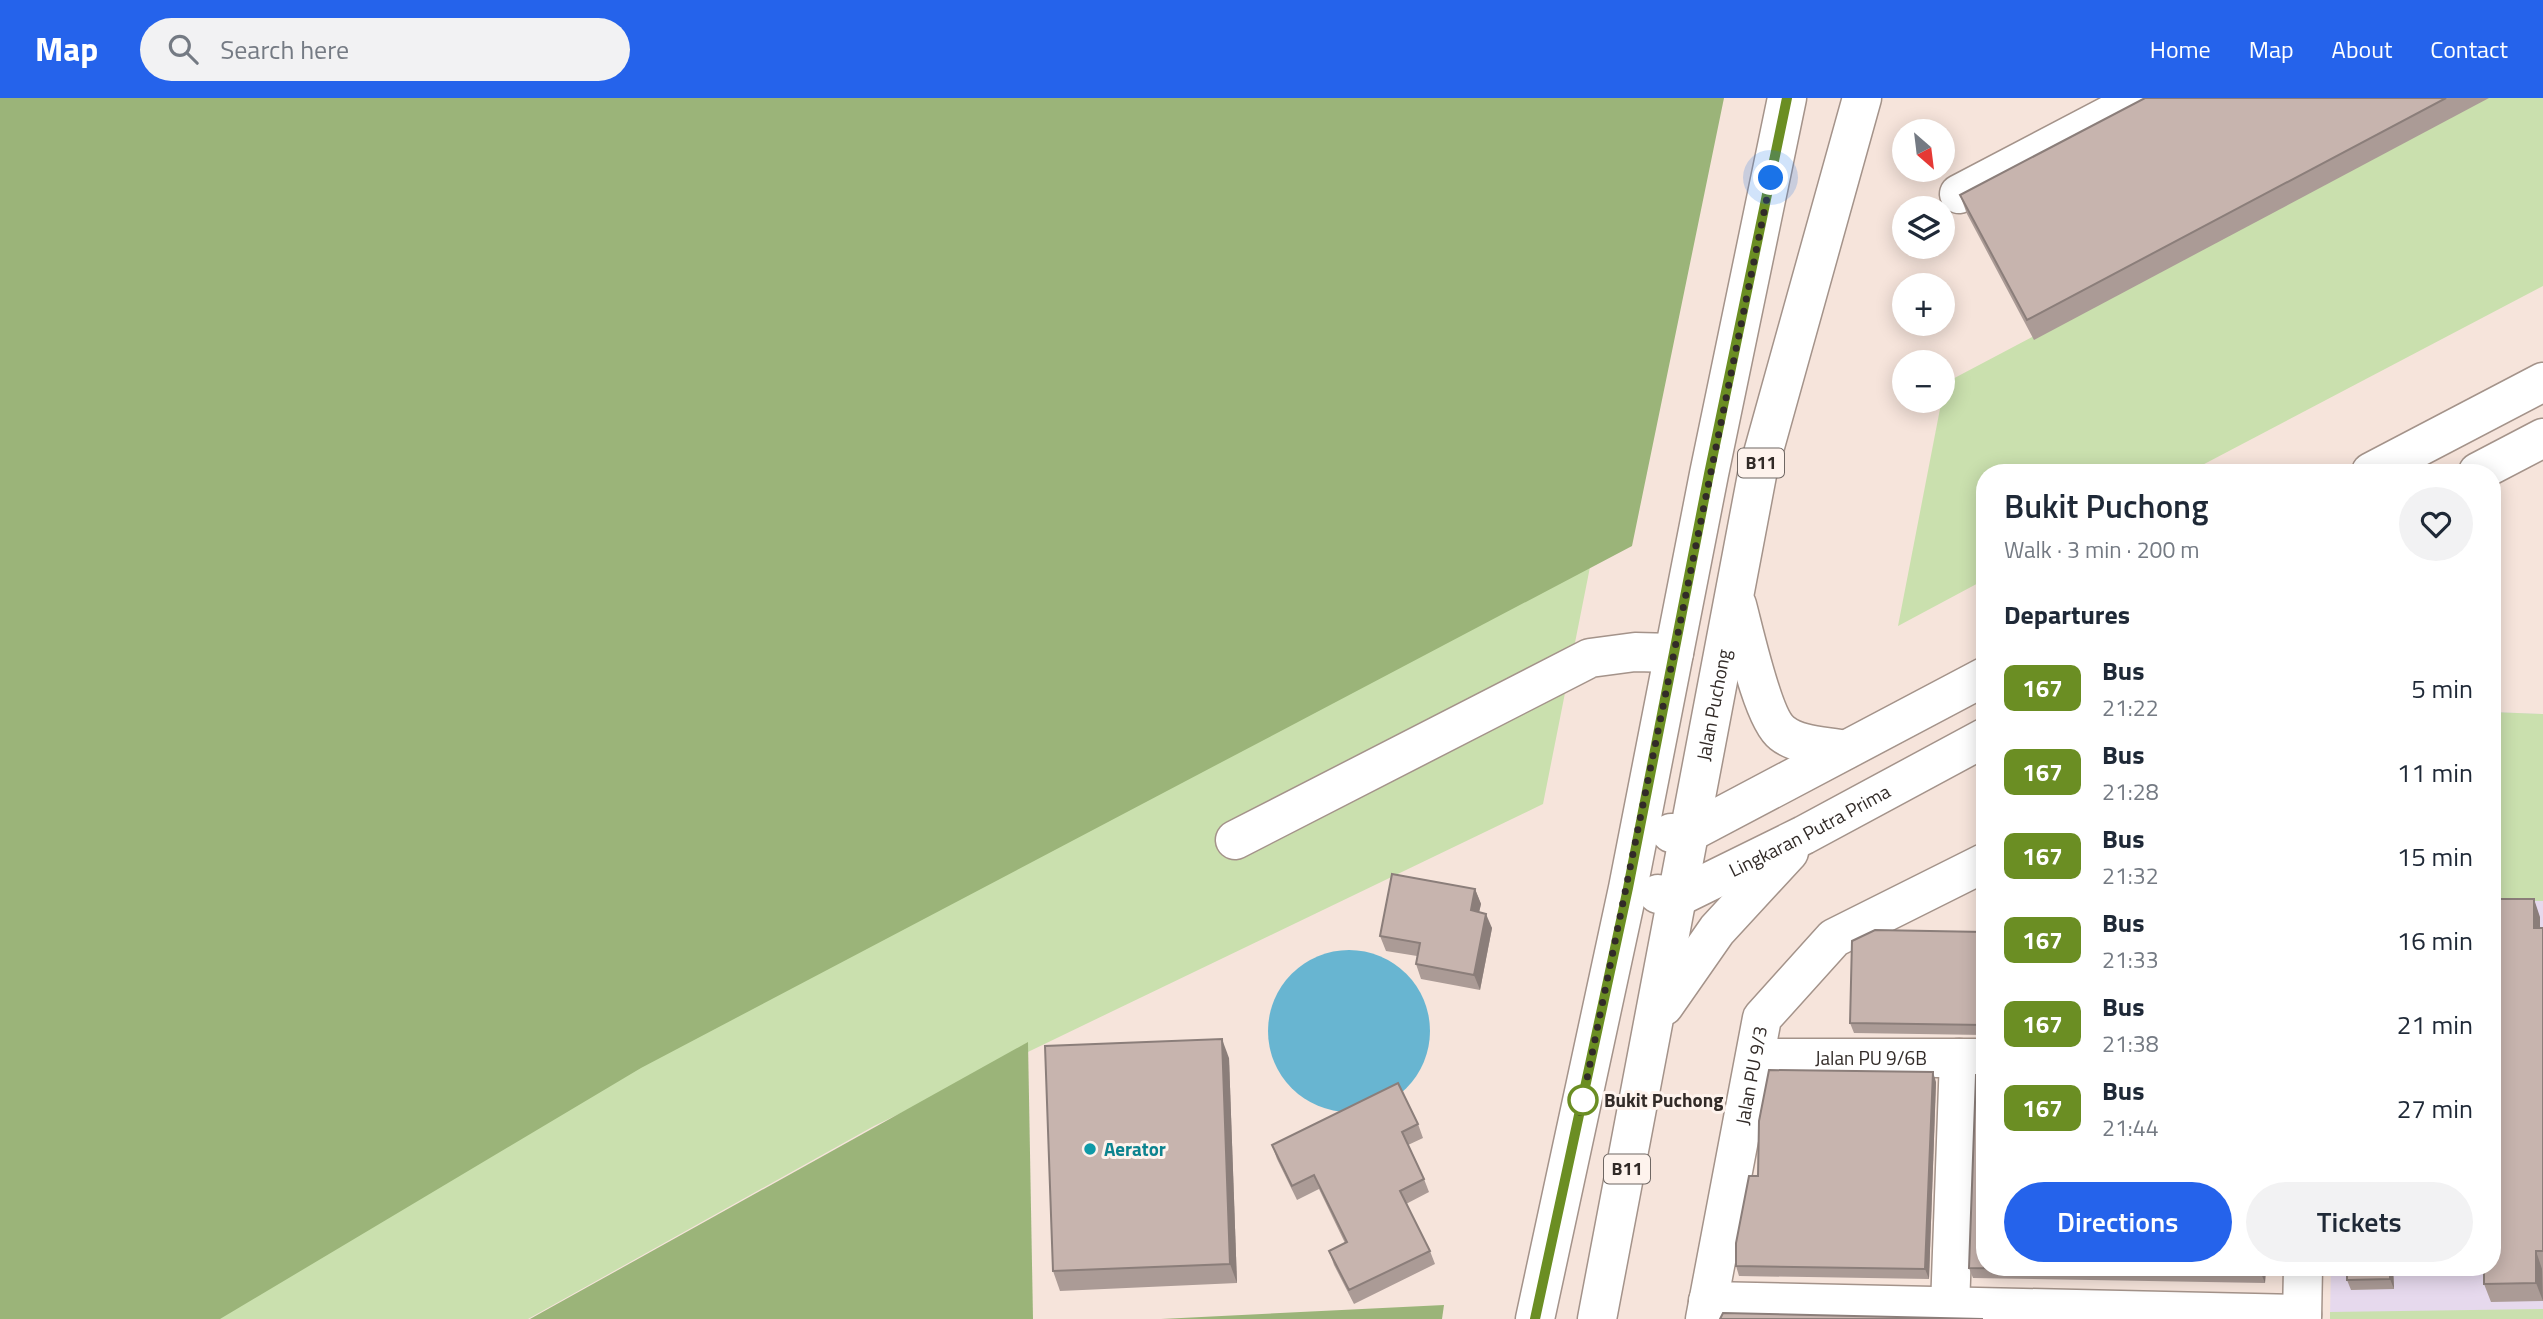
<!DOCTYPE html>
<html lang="en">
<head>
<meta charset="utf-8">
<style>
	:root { --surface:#fff; --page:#f2f2f3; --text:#1f2937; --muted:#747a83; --accent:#2563eb }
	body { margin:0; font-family:"Titillium Web",sans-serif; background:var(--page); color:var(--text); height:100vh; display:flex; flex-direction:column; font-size:26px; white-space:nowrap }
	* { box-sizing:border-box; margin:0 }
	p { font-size:23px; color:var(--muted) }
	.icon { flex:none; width:38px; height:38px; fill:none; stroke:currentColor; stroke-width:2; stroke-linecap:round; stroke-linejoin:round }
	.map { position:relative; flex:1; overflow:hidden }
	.sheet { position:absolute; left:1976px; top:366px; width:525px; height:812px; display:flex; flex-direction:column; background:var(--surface); border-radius:28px; box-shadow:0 4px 18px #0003 }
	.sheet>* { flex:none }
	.badge { padding:0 14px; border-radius:10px; font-size:24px; line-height:46px }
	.needle { width:46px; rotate:152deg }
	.controls { position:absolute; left:1892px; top:21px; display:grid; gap:14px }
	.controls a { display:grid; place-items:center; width:63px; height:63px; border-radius:50%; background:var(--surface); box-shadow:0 4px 18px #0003; font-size:35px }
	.you { position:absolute; width:35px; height:35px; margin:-18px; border:5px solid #fff; border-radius:50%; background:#1a73e8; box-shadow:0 0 0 10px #1a73e833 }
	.map>.badge { position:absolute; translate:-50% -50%; box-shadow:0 0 0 4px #fff }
	h2 { padding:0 28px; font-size:26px; line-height:63px }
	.round { display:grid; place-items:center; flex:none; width:74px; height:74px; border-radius:37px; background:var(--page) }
	.head { display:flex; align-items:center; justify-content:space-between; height:119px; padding:0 28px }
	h1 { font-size:33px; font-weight:600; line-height:52px }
	.action { display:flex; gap:14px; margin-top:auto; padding:14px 28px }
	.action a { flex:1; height:80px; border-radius:42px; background:var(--accent); color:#fff; font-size:28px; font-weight:600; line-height:80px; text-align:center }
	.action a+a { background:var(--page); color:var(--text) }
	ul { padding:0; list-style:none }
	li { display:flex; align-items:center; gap:21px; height:84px; padding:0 28px }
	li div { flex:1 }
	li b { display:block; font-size:26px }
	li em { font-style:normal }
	li .badge { min-width:77px; font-weight:700; text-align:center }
	header { display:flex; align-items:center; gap:42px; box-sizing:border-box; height:98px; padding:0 35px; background:var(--accent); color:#fff }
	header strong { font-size:33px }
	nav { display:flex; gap:38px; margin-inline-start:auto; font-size:24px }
	.search { width:490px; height:63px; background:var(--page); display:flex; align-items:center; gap:18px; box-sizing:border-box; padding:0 24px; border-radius:38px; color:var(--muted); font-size:26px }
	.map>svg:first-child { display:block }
	.education { fill:#e6d9ed }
	.green { fill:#cae0ae }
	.forest { fill:#9bb479 }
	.water { fill:#68b5d1 }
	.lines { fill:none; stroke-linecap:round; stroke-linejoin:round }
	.minor-casing { stroke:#a4938a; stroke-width:41 }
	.major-casing { stroke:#a4938a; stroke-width:41 }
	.minor { stroke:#fff; stroke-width:38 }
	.major { stroke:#fff; stroke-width:38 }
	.wall { fill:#ab9b96 }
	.shaded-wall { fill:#8b7e7a }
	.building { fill:#c7b4ae; stroke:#8b7e7a; stroke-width:2 }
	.line-casing { stroke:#fff; stroke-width:16 }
	.line { stroke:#6b8e23; stroke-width:10 }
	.walk { stroke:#322b28; stroke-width:7; stroke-dasharray:0 12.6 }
	.stop-dot { fill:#fff; stroke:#6b8e23; stroke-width:3.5 }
	.culture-dot { fill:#0f9aa8; stroke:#fef3ed; stroke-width:2.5 }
	.labels { text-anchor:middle; stroke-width:6; stroke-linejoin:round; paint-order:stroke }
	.shield { fill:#fef3ed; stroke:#6f6763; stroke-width:2 }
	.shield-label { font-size:18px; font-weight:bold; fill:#322b28 }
	.street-label { font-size:19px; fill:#322b28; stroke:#fef3ed }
	.stop-label { font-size:19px; font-weight:bold; fill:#322b28; stroke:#fef3ed; text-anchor:start }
	.culture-label { font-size:19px; font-weight:bold; fill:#0d838f; stroke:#fef3ed; text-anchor:start }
</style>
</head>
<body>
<header>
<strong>Map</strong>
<div class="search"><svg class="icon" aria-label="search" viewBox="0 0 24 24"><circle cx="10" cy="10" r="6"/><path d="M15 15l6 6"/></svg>Search here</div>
<nav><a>Home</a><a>Map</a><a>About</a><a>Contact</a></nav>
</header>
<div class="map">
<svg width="2543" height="1221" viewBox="0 0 2543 1221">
	<rect width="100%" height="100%" fill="#f6e4db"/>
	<path class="education" d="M2492,614L2543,616V1221H2330L2331,1169H2492Z"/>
	<g class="green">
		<path d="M2486,0H2543V188L2189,374H1984V482L1898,528L1945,285Z"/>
		<path d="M1590,469L1543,706L874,1028L528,1221H131Z"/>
		<path d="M2492,614L2543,616V803L2492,802Z"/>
		<path d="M2543,1211V1221H2330V1214Z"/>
	</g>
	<g class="forest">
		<path d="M0,0H1724L1632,448L641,970L220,1221H0Z"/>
		<path d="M1028,944L1033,1221H530Z"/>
		<path d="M1444,1207L1442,1221H1161Z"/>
	</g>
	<circle class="water" cx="1349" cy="933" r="81"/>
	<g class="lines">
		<defs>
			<g id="minor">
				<path d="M1959,96L2142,0"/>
				<path d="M1235,742L1590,560L1635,554L1674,555"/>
				<path id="s1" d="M1755,960H1984"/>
				<path d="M1708,1203L2302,1216"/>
				<path d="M1950,1209L1959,960"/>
				<path id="s2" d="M1705,1221L1762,920L1834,840L1984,765"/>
				<path d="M2302,1221L2303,1169"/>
			</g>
			<g id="major">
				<path d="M2371,374L2543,284"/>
				<path d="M2478,374L2543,340"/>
				<path d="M1737,507C1744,533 1763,621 1782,635C1798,648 1826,648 1845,652"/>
				<path d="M1671,735L1687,736L1984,579"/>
				<path id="s3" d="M1658,796L1676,800L1804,737L1984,640"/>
				<path d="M1664,908L1717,832L1789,754"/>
				<path d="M1535,1221L1628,790L1709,376L1787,0"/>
				<path id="s4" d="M1597,1221L1757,377L1862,0"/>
			</g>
		</defs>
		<use href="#minor" class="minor-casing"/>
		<use href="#major" class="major-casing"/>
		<use href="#minor" class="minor"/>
		<use href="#major" class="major"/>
	</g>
	<g class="wall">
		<path d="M2145,0H2489L2034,242L1967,116L1960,97Z"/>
		<path d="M1475,791L1481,806L1479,814L1492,830L1480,892L1421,881L1416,866L1417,858L1386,853L1380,838Z"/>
		<path d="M2540,819V830H2543V1203L2491,1204L2484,1186V1172H2480L2479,1169H2492Z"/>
		<path d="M1984,834V937L1854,935L1850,925Z"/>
		<path d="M1229,960L1237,1185L1060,1193L1053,1173Z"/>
		<path d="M1936,984L1929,1181L1739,1178L1736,1168L1758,1078Z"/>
		<path d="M1418,1026L1423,1040L1408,1047L1424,1081L1429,1094L1406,1106L1430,1153L1435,1166L1354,1206L1334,1167L1329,1153L1345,1145L1319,1091L1297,1102L1277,1061L1272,1047Z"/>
		<path d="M1984,1169H2266L2265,1185L1973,1180L1969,1170Z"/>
		<path d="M2347,1169H2393L2394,1191L2351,1192L2347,1182Z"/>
	</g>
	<g class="shaded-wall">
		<path d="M1475,791L1481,806L1476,827L1471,812Z"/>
		<path d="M2534,801L2540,819V848L2534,830Z"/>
		<path d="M1486,816L1492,830L1480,892L1474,877Z"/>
		<path d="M1222,941L1229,960L1237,1185L1230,1166Z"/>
		<path d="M1933,974L1936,984L1929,1181L1925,1171Z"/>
		<path d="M2536,1153L2542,1171L2543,1203L2536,1185Z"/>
		<path d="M2262,1169H2266L2265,1185L2261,1175Z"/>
		<path d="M2390,1169H2393L2394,1191L2390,1181Z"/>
	</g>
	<g class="building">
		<path d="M2145,0H2446L2027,222L1960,97Z"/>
		<path d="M1392,776L1475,791L1471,812L1486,816L1474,877L1416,866L1420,845L1380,838Z"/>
		<path d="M2492,801H2534V830H2543V1153H2536V1185L2484,1186V1169H2492Z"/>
		<path d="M1875,832L1984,834V927L1850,925L1852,843Z"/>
		<path d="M1222,941L1230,1166L1053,1173L1045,948Z"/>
		<path d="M1769,972L1933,974L1925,1171L1736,1168V1145L1749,1078H1758L1759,1023Z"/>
		<path d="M1976,977H1984V1169H2262L2261,1175L1969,1170Z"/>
		<path d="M1398,985L1418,1026L1402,1034L1424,1081L1400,1093L1430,1153L1349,1192L1329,1153L1347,1144L1314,1077L1292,1088L1272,1047Z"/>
		<path d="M2347,1169H2390V1181L2347,1182Z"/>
		<path d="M1723,1215L1983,1221H1720Z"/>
	</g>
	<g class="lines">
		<defs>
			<path id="line" d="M1535,1221L1628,790L1709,376L1787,0"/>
		</defs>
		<use href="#line" class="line-casing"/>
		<use href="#line" class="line"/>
		<path class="walk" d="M1583,1002L1580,1015L1771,80"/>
	</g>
	<circle class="stop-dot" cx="1583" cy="1002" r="14"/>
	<circle class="culture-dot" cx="1090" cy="1051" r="7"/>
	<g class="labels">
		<g class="shield">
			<rect x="1738" y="350.5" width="46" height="29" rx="5"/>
			<rect x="1604" y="1056.5" width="46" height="29" rx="5"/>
		</g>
		<g class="shield-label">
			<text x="1761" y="371">B11</text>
			<text x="1627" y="1077">B11</text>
		</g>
		<g class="street-label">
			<text dy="7" stroke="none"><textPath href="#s4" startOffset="625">Jalan Puchong</textPath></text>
			<text dy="7" stroke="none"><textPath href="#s3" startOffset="168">Lingkaran Putra Prima</textPath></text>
			<text dy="7" stroke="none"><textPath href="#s1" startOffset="116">Jalan PU 9/6B</textPath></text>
			<text dy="7" stroke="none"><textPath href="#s2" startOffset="248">Jalan PU 9/3</textPath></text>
		</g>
		<g class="stop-label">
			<text x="1604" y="1009">Bukit Puchong</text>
		</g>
		<g class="culture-label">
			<text x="1104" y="1058">Aerator</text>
		</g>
	</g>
</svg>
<div class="controls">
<a><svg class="needle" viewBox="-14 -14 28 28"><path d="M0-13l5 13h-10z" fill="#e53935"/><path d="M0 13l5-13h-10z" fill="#747a83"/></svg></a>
<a><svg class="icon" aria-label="layers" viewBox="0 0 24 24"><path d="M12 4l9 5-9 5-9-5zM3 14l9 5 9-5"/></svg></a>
<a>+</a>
<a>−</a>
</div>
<div class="you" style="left:1771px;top:80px"></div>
<section class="sheet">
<div class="head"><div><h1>Bukit Puchong</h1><p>Walk · 3 min · 200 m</p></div><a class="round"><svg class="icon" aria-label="heart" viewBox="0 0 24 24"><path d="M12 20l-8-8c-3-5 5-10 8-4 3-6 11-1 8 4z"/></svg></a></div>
<h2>Departures</h2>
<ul>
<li><span class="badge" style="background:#6b8e23;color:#fff">167</span><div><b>Bus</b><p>21:22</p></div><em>5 min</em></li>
<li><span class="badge" style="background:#6b8e23;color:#fff">167</span><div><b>Bus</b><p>21:28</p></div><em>11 min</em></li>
<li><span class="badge" style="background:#6b8e23;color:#fff">167</span><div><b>Bus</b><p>21:32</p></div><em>15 min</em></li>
<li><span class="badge" style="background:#6b8e23;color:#fff">167</span><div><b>Bus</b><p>21:33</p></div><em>16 min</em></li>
<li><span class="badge" style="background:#6b8e23;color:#fff">167</span><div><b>Bus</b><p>21:38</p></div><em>21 min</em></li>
<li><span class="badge" style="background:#6b8e23;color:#fff">167</span><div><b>Bus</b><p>21:44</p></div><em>27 min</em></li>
</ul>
<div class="action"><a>Directions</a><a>Tickets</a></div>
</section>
</div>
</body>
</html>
